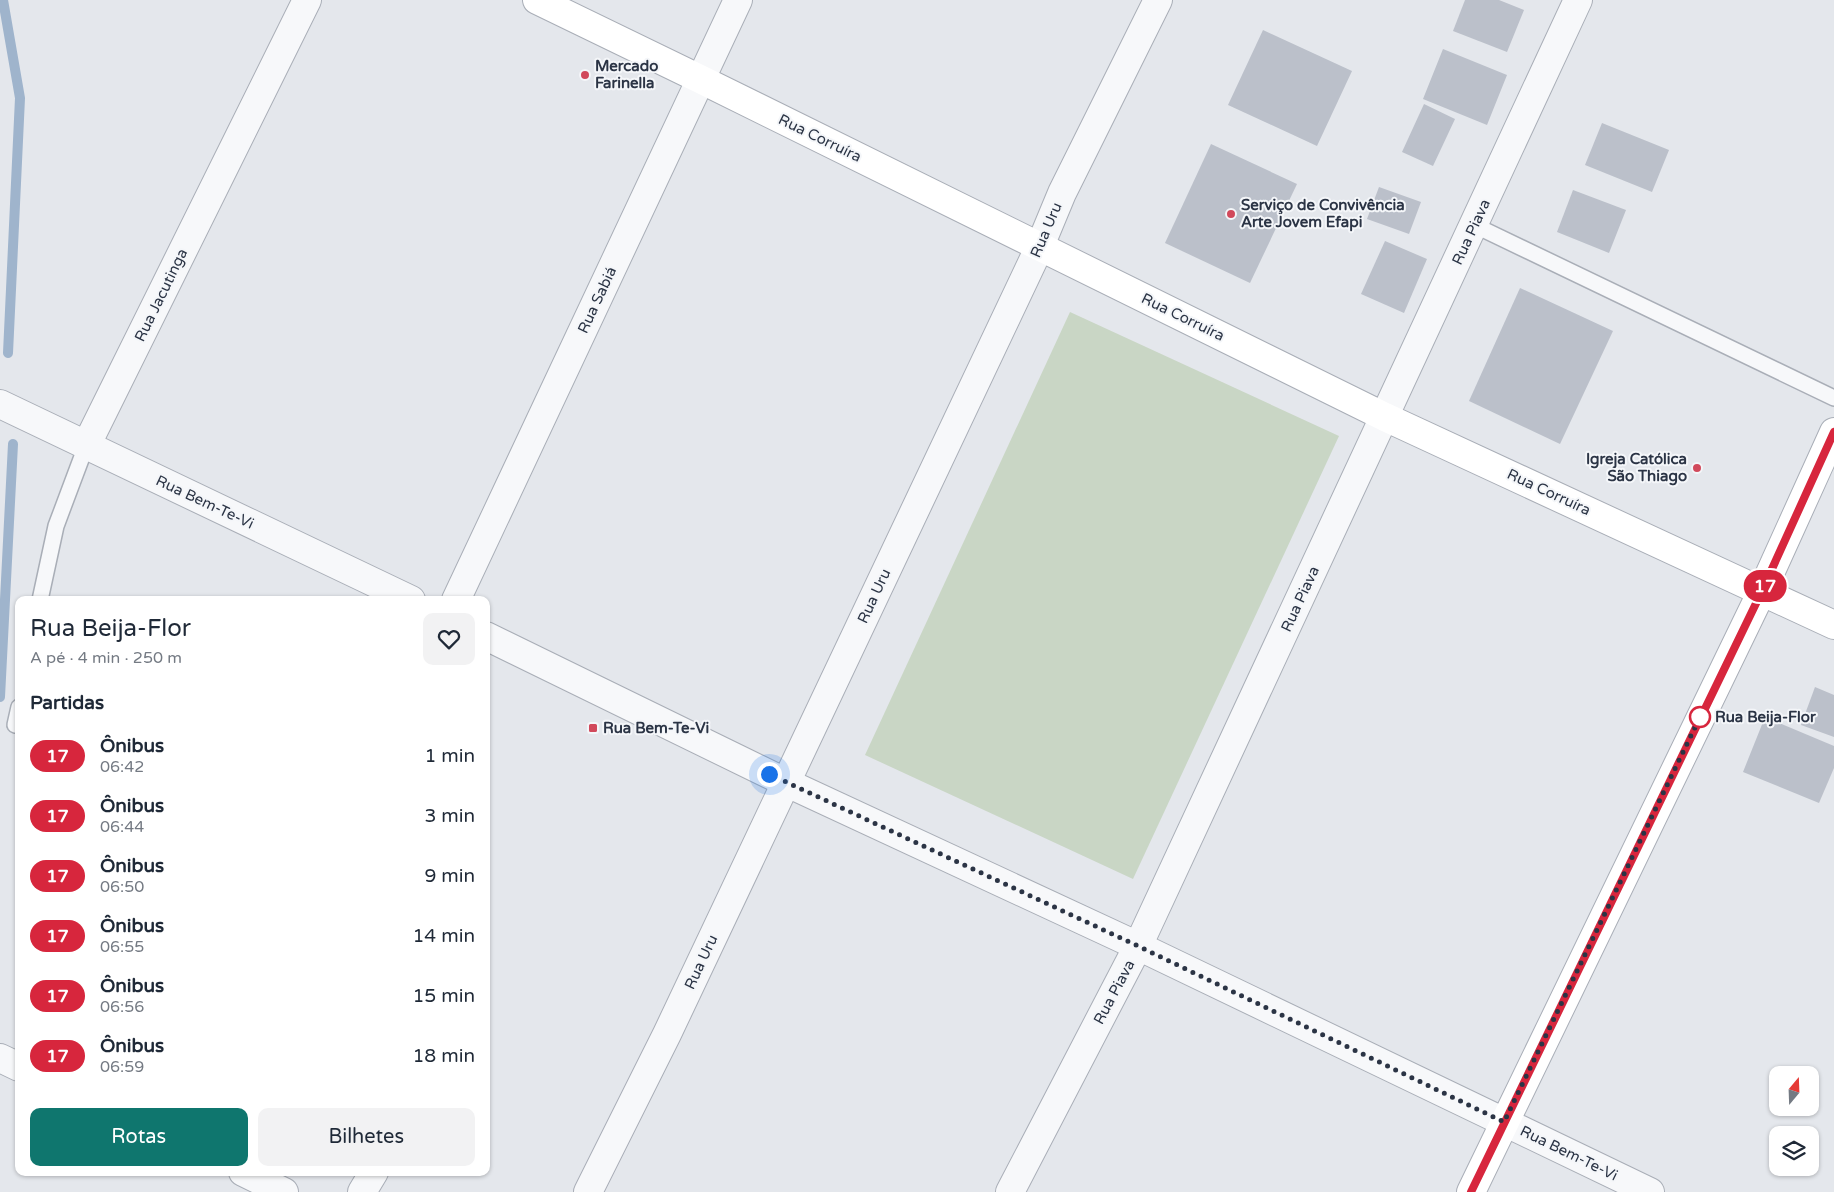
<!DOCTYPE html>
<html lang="pt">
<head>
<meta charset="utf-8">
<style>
	:root { --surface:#fff; --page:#f2f2f3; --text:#1f2937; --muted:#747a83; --accent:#0f766e }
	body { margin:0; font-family:"Varela Round",sans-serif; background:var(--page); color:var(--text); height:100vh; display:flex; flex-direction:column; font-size:19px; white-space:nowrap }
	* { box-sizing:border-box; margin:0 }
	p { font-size:16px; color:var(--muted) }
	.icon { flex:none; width:28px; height:28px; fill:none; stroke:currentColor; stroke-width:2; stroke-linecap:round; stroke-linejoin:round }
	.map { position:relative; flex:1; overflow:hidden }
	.drawer { position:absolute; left:15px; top:596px; width:475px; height:580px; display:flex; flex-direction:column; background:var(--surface); border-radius:10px; box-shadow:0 1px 4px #0004 }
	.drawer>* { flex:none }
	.badge { padding:0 10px; border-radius:16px; font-size:18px; line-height:32px }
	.needle { width:32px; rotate:19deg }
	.buttons { position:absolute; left:1769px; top:1066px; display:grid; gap:10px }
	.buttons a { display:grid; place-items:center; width:50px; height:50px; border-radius:10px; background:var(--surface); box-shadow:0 1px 4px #0004; font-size:25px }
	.you { position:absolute; width:25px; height:25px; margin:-12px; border:4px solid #fff; border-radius:50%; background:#1a73e8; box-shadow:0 0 0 8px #1a73e833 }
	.map>.badge { position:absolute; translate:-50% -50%; box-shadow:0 0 0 2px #fff }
	h2 { padding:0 15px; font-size:19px; line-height:45px }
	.round { display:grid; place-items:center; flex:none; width:52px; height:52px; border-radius:10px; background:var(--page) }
	.summary { display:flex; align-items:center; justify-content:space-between; height:85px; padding:0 15px }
	h1 { font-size:24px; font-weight:600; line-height:38px }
	.primary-button { display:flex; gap:10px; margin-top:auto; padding:10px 15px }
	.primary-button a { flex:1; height:58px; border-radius:10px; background:var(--accent); color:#fff; font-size:20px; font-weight:600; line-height:58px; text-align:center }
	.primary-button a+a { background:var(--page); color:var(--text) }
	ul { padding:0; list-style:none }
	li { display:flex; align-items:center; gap:15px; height:60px; padding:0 15px }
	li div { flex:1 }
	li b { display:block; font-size:19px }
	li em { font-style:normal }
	li .badge { min-width:55px; font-weight:700; text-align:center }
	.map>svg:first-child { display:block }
	.green { fill:#c9d6c5 }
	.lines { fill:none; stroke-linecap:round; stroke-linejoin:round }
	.stream { stroke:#9fb4cc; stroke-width:10 }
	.building { fill:#bbc0ca }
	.lane-casing { stroke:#a9aeb7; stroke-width:18 }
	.street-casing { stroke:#a9aeb7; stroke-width:30 }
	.secondary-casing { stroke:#a9aeb7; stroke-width:30 }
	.lane { stroke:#f7f8fa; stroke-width:15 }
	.street { stroke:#f7f8fa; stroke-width:28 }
	.secondary { stroke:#fff; stroke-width:28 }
	.line-casing { stroke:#fff; stroke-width:11 }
	.line { stroke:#d7263d; stroke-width:8 }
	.walk { stroke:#2b3445; stroke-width:5; stroke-dasharray:0 9 }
	.poi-dot { fill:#d1495b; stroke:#f4f6f9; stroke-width:2 }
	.stop-dot { fill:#fff; stroke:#d7263d; stroke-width:2.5 }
	.labels { text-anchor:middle; stroke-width:4; stroke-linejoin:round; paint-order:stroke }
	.poi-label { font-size:15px; font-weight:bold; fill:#2b3445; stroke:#f4f6f9; text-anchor:start }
	.street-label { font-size:15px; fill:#2b3445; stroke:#f4f6f9 }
	.stop-label { font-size:15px; font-weight:bold; fill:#2b3445; stroke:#f4f6f9; text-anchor:start }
</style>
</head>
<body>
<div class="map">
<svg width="1834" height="1192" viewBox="0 0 1834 1192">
	<rect width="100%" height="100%" fill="#e4e7ec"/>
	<path class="green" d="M1070,312L1339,436L1133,879L865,755Z"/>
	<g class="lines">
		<g class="stream">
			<path d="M3,0L20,98L8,353"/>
			<path d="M0,697L13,444"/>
		</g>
	</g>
	<g class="building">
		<path d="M1465,0H1499L1524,10L1507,52L1453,31Z"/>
		<path d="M1263,30L1352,71L1317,146L1228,105Z"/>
		<path d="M1443,49L1507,75L1487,125L1423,99Z"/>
		<path d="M1424,104L1455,119L1433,166L1402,152Z"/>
		<path d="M1602,123L1669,150L1652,192L1585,165Z"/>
		<path d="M1211,144L1297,184L1250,283L1165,243Z"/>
		<path d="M1379,187L1421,202L1409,234L1367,219Z"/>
		<path d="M1573,190L1626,210L1609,253L1557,232Z"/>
		<path d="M1385,241L1427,259L1404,313L1361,294Z"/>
		<path d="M1520,288L1613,331L1560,444L1469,401Z"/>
		<path d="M1815,687L1834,695V737L1801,725Z"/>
		<path d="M1765,717L1834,746V768L1819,803L1743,772Z"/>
	</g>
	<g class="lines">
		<defs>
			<g id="lane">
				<path d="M1474,225L1834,398"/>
				<path d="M40,600L56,526L86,446"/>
				<path d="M15,725L19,707"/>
			</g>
			<g id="street">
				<path d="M0,404L411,600"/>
				<path d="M86,446L307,0"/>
				<path d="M456,600L738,0"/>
				<path d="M486,636L785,782L1138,946L1650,1192"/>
				<path d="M0,1058L19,1067"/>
				<path d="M243,1172L284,1192"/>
				<path d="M362,1192L374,1172"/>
				<path d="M588,1192L667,1034L1040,246L1062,193L1158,0"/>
				<path d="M1010,1192L1138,946L1578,0"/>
			</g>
			<g id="secondary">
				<path d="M537,0L700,79L1385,417L1834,625"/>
				<path d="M1471,1192L1762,591L1834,432"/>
			</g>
		</defs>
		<use href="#lane" class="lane-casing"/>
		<use href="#street" class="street-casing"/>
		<use href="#secondary" class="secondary-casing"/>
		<use href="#lane" class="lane"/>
		<use href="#street" class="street"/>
		<use href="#secondary" class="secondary"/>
	</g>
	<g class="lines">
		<defs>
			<path id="line" d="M1471,1192L1762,591L1834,432"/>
		</defs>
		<use href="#line" class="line-casing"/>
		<use href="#line" class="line"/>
		<path class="walk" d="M769,774L1138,946L1504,1122L1700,717"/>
	</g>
	<g class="poi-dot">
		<circle cx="585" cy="75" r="5"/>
		<circle cx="1231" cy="214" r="5"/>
		<circle cx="1697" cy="468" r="5"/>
		<rect x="588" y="723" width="10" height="10" rx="2.5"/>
	</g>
	<circle class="stop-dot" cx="1700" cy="717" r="10"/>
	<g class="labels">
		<g class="poi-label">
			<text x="595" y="71">Mercado<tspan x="595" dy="17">Farinella</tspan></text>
			<text x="1241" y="210">Serviço de Convivência<tspan x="1241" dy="17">Arte Jovem Efapi</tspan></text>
			<text x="1687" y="464" text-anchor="end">Igreja Católica<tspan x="1687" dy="17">São Thiago</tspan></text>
			<text x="603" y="733">Rua Bem-Te-Vi</text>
		</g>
		<g class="street-label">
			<text transform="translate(820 138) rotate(26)" y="5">Rua Corruíra</text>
			<text transform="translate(1046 230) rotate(-67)" y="5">Rua Uru</text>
			<text transform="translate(1471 232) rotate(-65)" y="5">Rua Piava</text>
			<text transform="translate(161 295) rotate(-64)" y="5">Rua Jacutinga</text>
			<text transform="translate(597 300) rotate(-65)" y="5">Rua Sabiá</text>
			<text transform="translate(1183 317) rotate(26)" y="5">Rua Corruíra</text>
			<text transform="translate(1549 492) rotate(25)" y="5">Rua Corruíra</text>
			<text transform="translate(205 502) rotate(25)" y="5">Rua Bem-Te-Vi</text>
			<text transform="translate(874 596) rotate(-65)" y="5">Rua Uru</text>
			<text transform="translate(1300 599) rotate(-65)" y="5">Rua Piava</text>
			<text transform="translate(701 962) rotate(-65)" y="5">Rua Uru</text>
			<text transform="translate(1114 992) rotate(-62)" y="5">Rua Piava</text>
			<text transform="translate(1569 1153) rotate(26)" y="5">Rua Bem-Te-Vi</text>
		</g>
		<g class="stop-label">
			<text x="1715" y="722">Rua Beija-Flor</text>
		</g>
	</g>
</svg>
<div class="buttons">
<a><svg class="needle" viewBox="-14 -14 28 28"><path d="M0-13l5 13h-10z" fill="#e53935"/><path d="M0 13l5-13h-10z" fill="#747a83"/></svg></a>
<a><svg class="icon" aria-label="layers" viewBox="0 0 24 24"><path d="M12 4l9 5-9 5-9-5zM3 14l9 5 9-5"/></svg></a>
</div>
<div class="you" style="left:769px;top:774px"></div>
<b class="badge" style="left:1765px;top:586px;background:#d7263d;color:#fff">17</b>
<section class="drawer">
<div class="summary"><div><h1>Rua Beija-Flor</h1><p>A pé · 4 min · 250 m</p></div><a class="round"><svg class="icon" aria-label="heart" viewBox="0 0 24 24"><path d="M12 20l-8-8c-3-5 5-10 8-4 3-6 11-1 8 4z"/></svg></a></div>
<h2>Partidas</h2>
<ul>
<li><span class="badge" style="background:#d7263d;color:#fff">17</span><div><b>Ônibus</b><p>06:42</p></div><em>1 min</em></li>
<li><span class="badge" style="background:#d7263d;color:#fff">17</span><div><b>Ônibus</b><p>06:44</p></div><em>3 min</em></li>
<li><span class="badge" style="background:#d7263d;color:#fff">17</span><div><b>Ônibus</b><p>06:50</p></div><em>9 min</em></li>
<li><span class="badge" style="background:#d7263d;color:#fff">17</span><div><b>Ônibus</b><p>06:55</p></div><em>14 min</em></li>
<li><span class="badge" style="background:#d7263d;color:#fff">17</span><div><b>Ônibus</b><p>06:56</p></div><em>15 min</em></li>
<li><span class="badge" style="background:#d7263d;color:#fff">17</span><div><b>Ônibus</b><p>06:59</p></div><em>18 min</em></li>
</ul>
<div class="primary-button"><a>Rotas</a><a>Bilhetes</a></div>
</section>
</div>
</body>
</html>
